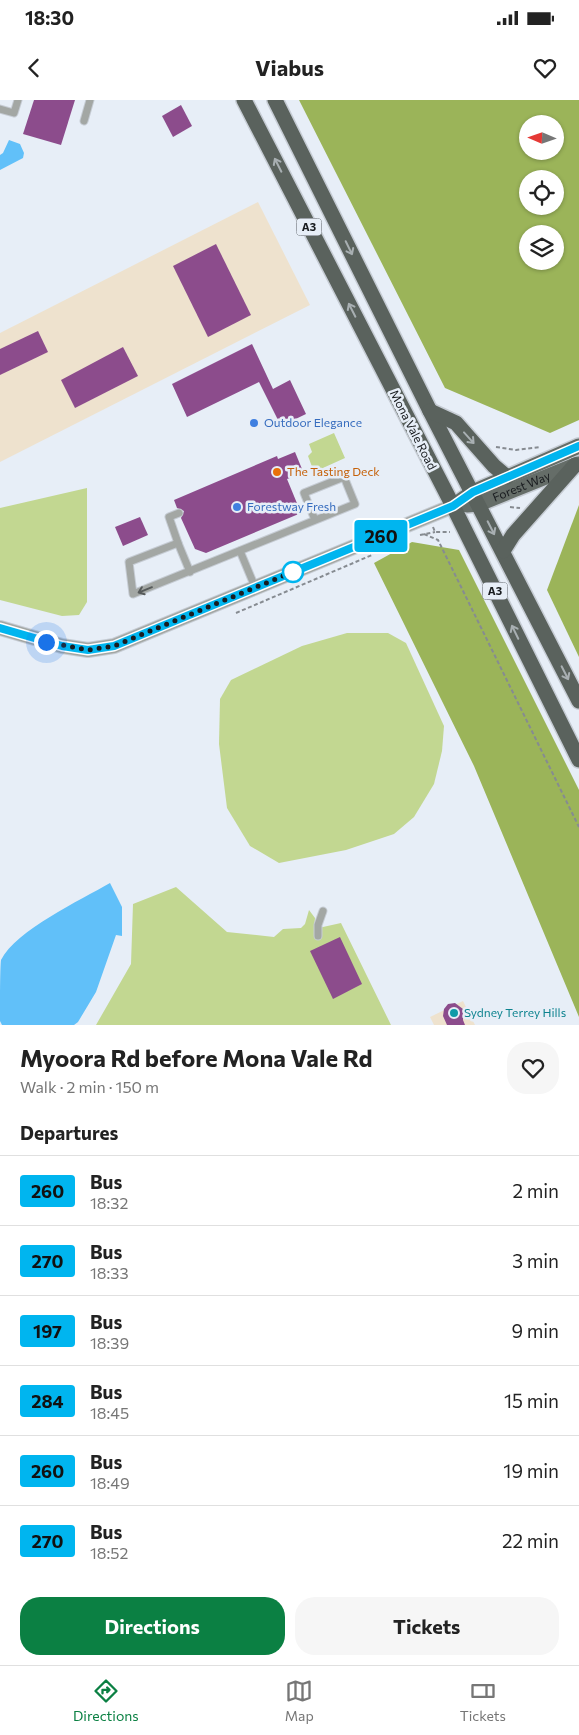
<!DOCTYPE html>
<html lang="en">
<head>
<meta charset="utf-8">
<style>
	:root { --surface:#fff; --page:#f6f6f6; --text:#222; --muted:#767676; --line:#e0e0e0; --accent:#0b8043 }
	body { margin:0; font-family:Commissioner,sans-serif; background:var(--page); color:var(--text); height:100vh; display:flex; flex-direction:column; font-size:19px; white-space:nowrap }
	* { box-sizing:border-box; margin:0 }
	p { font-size:16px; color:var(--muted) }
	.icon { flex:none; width:28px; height:28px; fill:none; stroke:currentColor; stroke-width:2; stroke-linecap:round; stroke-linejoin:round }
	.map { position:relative; height:925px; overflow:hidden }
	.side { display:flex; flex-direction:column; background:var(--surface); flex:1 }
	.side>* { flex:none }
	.badge { padding:0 10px; border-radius:4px; font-size:18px; line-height:32px }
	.needle { width:32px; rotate:272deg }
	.controls { position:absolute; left:519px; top:15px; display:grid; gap:10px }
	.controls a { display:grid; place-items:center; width:45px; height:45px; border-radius:50%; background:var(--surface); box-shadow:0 1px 4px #0004; font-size:25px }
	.you { position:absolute; width:25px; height:25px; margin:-12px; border:4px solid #fff; border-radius:50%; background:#1a73e8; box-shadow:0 0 0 8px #1a73e833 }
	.map>.badge { position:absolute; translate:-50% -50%; box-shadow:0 0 0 2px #fff }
	h2 { padding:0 20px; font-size:19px; line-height:45px }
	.round { display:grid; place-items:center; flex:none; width:52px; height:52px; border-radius:20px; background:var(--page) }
	.headline { display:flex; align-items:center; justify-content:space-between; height:85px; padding:0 20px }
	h1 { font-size:24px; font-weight:700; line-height:38px }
	.action { display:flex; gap:10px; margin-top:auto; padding:10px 20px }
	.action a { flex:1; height:58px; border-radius:20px; background:var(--accent); color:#fff; font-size:20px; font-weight:700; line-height:58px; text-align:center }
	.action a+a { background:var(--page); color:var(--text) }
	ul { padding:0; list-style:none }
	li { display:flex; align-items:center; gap:15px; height:70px; padding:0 20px; border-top:1px solid var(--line) }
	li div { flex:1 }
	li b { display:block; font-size:19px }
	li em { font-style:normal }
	li .badge { min-width:55px; font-weight:700; text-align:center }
	.status { display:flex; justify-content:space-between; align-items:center; height:35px; padding:0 25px; background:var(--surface); direction:ltr }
	.status svg { height:14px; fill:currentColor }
	header { display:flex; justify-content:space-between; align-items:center; height:65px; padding:0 20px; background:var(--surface); font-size:22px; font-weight:700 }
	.menu { display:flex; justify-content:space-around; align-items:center; height:70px; border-top:1px solid var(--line); background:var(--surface); font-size:14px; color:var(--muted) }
	.menu a { display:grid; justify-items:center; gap:2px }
	.menu .current { color:var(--accent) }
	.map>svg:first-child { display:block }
	.industrial { fill:#eee2ce }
	.green { fill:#c2d791 }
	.forest { fill:#9bb459; fill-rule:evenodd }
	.water { fill:#61c0f9 }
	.building { fill:#8c4c8c }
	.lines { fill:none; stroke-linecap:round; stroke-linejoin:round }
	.service-casing { stroke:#c6ccd4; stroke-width:9 }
	.minor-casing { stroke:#c6ccd4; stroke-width:16 }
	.primary-casing { stroke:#c6ccd4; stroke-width:18 }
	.trunk-casing { stroke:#c6ccd4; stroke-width:18 }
	.path { stroke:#868b91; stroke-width:2; stroke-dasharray:4 2.5; stroke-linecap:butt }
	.service { stroke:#a3a7a4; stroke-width:7 }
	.minor { stroke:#a3a7a4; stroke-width:14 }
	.primary { stroke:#656d68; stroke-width:15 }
	.trunk { stroke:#5a625d; stroke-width:15 }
	.oneway { stroke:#a8afb2 }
	.oneway2 { stroke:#575b5b }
	.line-casing { stroke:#fff; stroke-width:11 }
	.line { stroke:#00b5ef; stroke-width:8 }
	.walk { stroke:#191c1f; stroke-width:5; stroke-dasharray:0 9 }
	.shop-dot { fill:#3f7fe0; stroke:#e7eef7; stroke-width:2 }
	.food-dot { fill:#e8710a; stroke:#e7eef7; stroke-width:2 }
	.stop-dot { fill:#fff; stroke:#00b5ef; stroke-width:2.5 }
	.culture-dot { fill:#0f9aa8; stroke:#e7eef7; stroke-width:2 }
	.labels { text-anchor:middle; stroke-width:5; stroke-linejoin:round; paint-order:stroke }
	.shield { fill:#e7eef7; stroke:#575b60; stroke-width:1 }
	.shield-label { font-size:11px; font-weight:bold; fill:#191c1f }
	.shop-label { font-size:12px; fill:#366cbe; stroke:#e7eef7; text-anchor:start }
	.street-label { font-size:12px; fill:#191c1f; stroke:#e7eef7 }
	.food-label { font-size:12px; fill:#c56008; stroke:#e7eef7; text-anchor:start }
	.culture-label { font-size:12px; fill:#0d838f; stroke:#e7eef7; text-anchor:start }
</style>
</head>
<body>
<div class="status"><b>18:30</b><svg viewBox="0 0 49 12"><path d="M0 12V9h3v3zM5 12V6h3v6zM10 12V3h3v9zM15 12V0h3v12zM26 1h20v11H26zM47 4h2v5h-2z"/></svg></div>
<header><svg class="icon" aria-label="back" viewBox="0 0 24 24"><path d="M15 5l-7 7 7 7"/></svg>Viabus<svg class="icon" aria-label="heart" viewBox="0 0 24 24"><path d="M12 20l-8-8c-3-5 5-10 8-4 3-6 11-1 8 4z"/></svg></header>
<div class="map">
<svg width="579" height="925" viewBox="0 0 579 925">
	<rect width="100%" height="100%" fill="#e7eef7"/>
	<g class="industrial">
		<path d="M258,102L310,205L0,362V233Z"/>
		<path d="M463,901L475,925H434L430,917Z"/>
	</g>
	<g class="green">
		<path d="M334,333L345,358L314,372L308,356L312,352L309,344Z"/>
		<path d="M87,388V502L79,515L62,516L0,500V408Z"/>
		<path d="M347,533H388L406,543L444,626L442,651L434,684L414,717L394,734L346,750L279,763L250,746L227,708L219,644L220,599L231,580L302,546Z"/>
		<path d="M176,787L227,832L274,837L283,829L301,828L305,824L309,810L315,818L314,829L341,823L391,925H96L131,864L133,804Z"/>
	</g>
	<g class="forest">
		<path d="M299,0H579V320L550,333L445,288ZM528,24H555V51H528ZM528,79H555V106H528ZM528,134H555V161H528Z"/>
		<path d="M579,405V557L547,490Z"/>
		<path d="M412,442L459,450L579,690V917L474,666L374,463Z"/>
	</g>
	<g class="water">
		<path d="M9,40L20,44L24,53L23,58L0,70V55L3,53Z"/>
		<path d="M110,783L122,807V836L116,835L96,892L78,922L74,925H2L0,921C0,910 0,867 1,860C16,830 81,800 110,783Z"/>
	</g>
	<g class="building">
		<path d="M34,0H75L61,45L23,34Z"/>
		<path d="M181,5L192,26L173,37L162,16Z"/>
		<path d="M216,144L251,215L208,237L173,166Z"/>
		<path d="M38,231L48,252L0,275V249Z"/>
		<path d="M252,244L273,289L290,280L306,314L281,326L259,282L187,317L172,284Z"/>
		<path d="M123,247L138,276L75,308L61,280Z"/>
		<path d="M295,352L302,369L289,375L290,378L287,379L301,413L206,453L195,449L181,418L184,411L177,408L174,400L277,356L278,359Z"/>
		<path d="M140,417L148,435L123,446L115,427Z"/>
		<path d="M340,837L362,884L333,899L310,851Z"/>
		<path d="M455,903L463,909V920L465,925H447L443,916L444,909L448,904Z"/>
	</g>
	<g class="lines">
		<defs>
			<g id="service">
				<path d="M0,9L14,13L18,0"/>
				<path d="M84,21L90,0"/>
				<path d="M178,443L169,417L179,413"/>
				<path d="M240,451L255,487"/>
				<path d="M190,472L178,443L129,462L133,494C207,464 281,434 355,404L344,377L304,393L315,420"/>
				<path d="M318,836V825L323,811"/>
			</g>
			<path id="minor" d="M0,528L62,546L88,550L114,546L453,406"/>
			<g id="primary">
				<path id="s1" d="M467,405L479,404L578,364"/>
				<path d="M453,406L473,392L579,346"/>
			</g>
			<g id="trunk">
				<path d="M244,0L453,406L579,660"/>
				<path d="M275,0L430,311L579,601"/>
				<path d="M430,311L456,323L494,366L507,377"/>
				<path d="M503,451L513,435L575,365"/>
			</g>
		</defs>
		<use href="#service" class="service-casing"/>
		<use href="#minor" class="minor-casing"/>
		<use href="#primary" class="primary-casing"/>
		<use href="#trunk" class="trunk-casing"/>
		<g class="path">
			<path d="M496,347L516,350L541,347"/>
			<path d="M510,407L520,408"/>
			<path d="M433,427L435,432H450"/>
			<path d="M424,434L438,440L579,727"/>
			<path d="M420,435L435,432"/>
			<path d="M236,513L372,455"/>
		</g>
		<use href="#service" class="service"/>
		<use href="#minor" class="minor"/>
		<use href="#primary" class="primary"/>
		<use href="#trunk" class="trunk"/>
	</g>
	<defs><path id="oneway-shaft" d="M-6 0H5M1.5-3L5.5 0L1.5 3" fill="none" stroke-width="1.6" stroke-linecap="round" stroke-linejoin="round" transform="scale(1.25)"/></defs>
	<g class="oneway">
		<use href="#oneway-shaft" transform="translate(278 65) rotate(-117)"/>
		<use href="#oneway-shaft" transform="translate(349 148) rotate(64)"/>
		<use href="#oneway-shaft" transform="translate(352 210) rotate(-117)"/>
		<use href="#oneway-shaft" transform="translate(469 338) rotate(48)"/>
		<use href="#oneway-shaft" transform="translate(491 428) rotate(63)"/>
		<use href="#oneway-shaft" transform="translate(515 532) rotate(-116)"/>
		<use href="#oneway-shaft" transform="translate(565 573) rotate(63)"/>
	</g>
	<use class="oneway2" href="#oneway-shaft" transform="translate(145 490) rotate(158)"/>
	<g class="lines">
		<defs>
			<path id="line" d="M0,528L62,546L88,550L114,546L453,406L473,392L579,346"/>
		</defs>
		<use href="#line" class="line-casing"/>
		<use href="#line" class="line"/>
		<path class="walk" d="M46,542L88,550L114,546L300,469L293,472"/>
	</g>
	<g class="shop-dot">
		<circle cx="254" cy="323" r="5"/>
		<circle cx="237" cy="407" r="5"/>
	</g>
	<circle class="food-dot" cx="277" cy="372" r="5"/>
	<circle class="stop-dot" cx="293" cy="472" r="10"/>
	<circle class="culture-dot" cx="454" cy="913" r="5"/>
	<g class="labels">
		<g class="shield">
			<rect x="296.5" y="118.5" width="25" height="17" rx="4"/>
			<rect x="482.5" y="482.5" width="25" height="17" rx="4"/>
		</g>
		<g class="shield-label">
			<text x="309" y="131">A3</text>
			<text x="495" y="495">A3</text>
		</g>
		<g class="shop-label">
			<text x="264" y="327">Outdoor Elegance</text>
			<text x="247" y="411">Forestway Fresh</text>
		</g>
		<g class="street-label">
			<text transform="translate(413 330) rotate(63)" y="4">Mona Vale Road</text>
			<text dy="4" stroke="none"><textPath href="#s1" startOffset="58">Forest Way</textPath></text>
		</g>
		<g class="food-label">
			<text x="287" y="376">The Tasting Deck</text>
		</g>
		<g class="culture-label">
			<text x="464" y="917">Sydney Terrey Hills</text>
		</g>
	</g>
</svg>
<div class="controls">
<a><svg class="needle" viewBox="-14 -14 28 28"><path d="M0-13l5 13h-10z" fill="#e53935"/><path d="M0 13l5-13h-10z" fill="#767676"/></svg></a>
<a><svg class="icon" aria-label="locate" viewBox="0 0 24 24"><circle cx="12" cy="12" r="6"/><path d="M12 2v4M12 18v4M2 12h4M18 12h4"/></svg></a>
<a><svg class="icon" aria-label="layers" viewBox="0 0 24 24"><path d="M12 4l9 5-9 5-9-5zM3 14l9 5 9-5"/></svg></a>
</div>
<div class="you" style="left:46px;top:542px"></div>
<b class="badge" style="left:381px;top:436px;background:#00b5ef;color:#111">260</b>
</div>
<section class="side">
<div class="headline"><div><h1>Myoora Rd before Mona Vale Rd</h1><p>Walk · 2 min · 150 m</p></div><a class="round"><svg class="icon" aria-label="heart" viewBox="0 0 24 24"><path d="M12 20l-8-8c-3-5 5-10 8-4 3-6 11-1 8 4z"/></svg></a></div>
<h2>Departures</h2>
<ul>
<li><span class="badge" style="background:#00b5ef;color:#111">260</span><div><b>Bus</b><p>18:32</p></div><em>2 min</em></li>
<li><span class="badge" style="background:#00b5ef;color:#111">270</span><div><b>Bus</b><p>18:33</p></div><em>3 min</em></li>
<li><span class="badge" style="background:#00b5ef;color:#111">197</span><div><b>Bus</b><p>18:39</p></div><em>9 min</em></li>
<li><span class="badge" style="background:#00b5ef;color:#111">284</span><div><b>Bus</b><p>18:45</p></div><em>15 min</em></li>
<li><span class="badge" style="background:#00b5ef;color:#111">260</span><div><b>Bus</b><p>18:49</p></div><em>19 min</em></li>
<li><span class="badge" style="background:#00b5ef;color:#111">270</span><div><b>Bus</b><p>18:52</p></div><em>22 min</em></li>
</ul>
<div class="action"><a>Directions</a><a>Tickets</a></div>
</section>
<nav class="menu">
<a class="current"><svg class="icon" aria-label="directions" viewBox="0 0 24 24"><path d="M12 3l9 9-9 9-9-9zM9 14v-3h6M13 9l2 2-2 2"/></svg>Directions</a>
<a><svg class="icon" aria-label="map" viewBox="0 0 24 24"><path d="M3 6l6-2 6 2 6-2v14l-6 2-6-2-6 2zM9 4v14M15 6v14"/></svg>Map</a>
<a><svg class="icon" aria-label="tickets" viewBox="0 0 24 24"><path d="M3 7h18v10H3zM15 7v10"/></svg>Tickets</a>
</nav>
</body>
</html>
